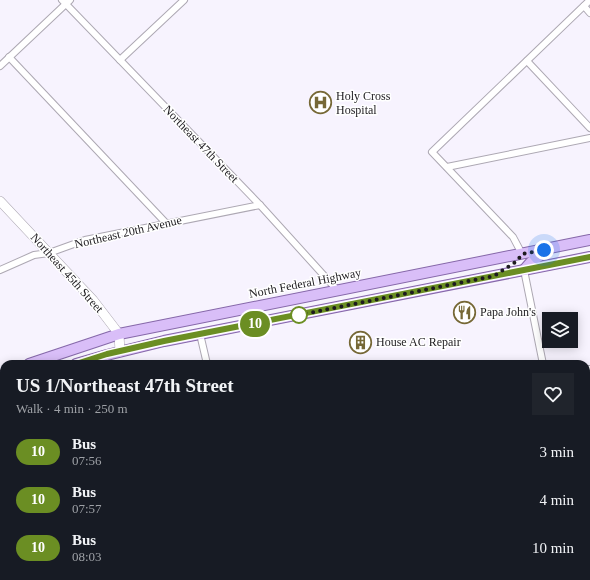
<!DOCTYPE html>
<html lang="en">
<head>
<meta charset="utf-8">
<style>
	:root { --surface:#171b24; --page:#20242c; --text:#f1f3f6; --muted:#9ea1a6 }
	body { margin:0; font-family:"Times New Roman",serif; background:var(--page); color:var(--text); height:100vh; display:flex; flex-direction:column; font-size:15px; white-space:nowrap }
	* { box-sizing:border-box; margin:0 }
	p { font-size:13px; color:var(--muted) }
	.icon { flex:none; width:22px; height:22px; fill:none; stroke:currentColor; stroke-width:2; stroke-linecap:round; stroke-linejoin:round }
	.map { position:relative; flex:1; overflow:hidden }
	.side { position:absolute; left:0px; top:360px; width:590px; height:220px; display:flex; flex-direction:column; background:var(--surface); border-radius:12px 12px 0 0; box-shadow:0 2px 10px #0003 }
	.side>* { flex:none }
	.badge { padding:0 8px; border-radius:13px; font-size:14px; line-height:26px }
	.fabs { position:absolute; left:542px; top:312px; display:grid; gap:8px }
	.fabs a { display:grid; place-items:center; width:36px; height:36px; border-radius:0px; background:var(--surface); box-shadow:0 2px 10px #0003; font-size:20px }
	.you { position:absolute; width:20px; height:20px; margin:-10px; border:3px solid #fff; border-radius:50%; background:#1a73e8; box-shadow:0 0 0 6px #1a73e833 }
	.map>.badge { position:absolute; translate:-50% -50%; box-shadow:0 0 0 2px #fff }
	.round { display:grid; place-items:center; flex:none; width:42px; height:42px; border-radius:0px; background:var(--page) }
	.summary { display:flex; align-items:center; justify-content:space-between; height:68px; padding:0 16px }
	h1 { font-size:19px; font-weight:800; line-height:30px }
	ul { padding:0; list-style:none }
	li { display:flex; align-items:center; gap:12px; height:48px; padding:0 16px }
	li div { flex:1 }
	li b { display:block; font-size:15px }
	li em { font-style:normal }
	li .badge { min-width:44px; font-weight:700; text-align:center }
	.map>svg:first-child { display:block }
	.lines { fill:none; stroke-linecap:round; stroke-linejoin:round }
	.street-casing { stroke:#ada8b3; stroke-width:8 }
	.secondary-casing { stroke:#ada8b3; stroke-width:10 }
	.primary-casing { stroke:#8668a9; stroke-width:12 }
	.street { stroke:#fff; stroke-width:6 }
	.secondary { stroke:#fff; stroke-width:9 }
	.primary { stroke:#d9bef8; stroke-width:10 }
	.line-casing { stroke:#fff; stroke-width:9 }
	.line { stroke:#6b8e23; stroke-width:6 }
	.walk { stroke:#1d1b1f; stroke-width:4; stroke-dasharray:0 7.2 }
	.stop-dot { fill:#fff; stroke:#6b8e23; stroke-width:2 }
	.labels { text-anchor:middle; stroke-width:3; stroke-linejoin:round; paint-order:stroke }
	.poi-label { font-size:12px; fill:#1d1b1f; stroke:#fff; text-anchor:start }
	.street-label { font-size:12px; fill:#1d1b1f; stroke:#fff }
</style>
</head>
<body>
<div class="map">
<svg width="590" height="580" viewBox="0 0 590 580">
	<rect width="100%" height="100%" fill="#f7f3fe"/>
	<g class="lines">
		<defs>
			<g id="street">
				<path d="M62,0L260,205L338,291"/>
				<path d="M584,6L590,13"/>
				<path d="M9,57L165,222"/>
				<path d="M120,60L184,0"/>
				<path d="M527,61L590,128"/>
				<path d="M0,66L70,0"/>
				<path d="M447,167L590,138"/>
				<path d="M522,254L513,237L432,152L590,0"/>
				<path d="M0,270L34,255L49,253L85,240L260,205"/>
				<path d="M524,270L543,364"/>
				<path d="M200,334L207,364"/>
				<path d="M586,370L590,369"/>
				<path d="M586,513L590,505"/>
				<path d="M0,515L4,513"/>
				<path d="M180,576L187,580"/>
				<path d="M307,576L309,580"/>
				<path d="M396,576L398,580"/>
				<path d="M60,580L67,576"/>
				<path d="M455,580L459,576"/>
				<path d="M553,580L555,576"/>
			</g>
			<path id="secondary" d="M0,201L93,300L119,334L120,352"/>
			<g id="primary">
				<path d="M524,270L531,262L547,251"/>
				<path d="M29,364L119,334L590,240"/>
				<path d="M76,364L107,355L164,341L590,257"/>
				<path d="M0,377L4,375"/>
				<path d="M0,394L4,392"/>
			</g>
		</defs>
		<use href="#street" class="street-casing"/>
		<use href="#secondary" class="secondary-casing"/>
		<use href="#primary" class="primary-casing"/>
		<use href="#street" class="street"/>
		<use href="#secondary" class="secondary"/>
		<use href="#primary" class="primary"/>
	</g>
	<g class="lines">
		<defs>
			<path id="line" d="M76,364L107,354L164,341L590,257"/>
		</defs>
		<use href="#line" class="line-casing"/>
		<use href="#line" class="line"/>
		<path class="walk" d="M299,315L494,276L517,261L522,254L544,250"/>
	</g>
	<defs>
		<symbol id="hospital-ring" viewBox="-11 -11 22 22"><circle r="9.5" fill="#fff" stroke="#766836" stroke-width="1.5"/><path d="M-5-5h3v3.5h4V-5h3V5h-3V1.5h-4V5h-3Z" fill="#766836"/></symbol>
		<symbol id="restaurant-ring" viewBox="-11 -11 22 22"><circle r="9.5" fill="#fff" stroke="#766836" stroke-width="1.5"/><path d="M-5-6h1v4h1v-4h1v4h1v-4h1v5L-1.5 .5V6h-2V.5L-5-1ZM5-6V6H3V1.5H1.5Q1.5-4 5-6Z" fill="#766836"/></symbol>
		<symbol id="building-ring" viewBox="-11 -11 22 22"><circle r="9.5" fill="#fff" stroke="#766836" stroke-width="1.5"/><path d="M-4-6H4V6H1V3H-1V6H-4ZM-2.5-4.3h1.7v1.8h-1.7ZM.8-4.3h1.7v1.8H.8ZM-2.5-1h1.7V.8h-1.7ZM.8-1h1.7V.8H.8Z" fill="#766836"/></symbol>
	</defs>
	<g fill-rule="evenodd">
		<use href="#hospital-ring" x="308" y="90" width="25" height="25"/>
		<use href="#restaurant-ring" x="452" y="300" width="25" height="25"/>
		<use href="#building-ring" x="348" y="330" width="25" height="25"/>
	</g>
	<circle class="stop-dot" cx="299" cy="315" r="8"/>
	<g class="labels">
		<g class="poi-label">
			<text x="336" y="100">Holy Cross<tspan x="336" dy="14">Hospital</tspan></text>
			<text x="480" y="316">Papa John's</text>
			<text x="376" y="346">House AC Repair</text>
		</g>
		<g class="street-label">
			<text transform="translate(201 144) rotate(46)" y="4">Northeast 47th Street</text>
			<text transform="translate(128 232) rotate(-13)" y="4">Northeast 20th Avenue</text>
			<text transform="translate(67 273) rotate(48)" y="4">Northeast 45th Street</text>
			<text transform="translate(305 283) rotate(-11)" y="4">North Federal Highway</text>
		</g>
	</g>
</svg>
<div class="fabs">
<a><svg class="icon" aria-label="layers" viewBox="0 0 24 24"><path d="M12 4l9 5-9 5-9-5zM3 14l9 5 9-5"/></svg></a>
</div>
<div class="you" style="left:544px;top:250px"></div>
<b class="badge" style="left:255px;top:324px;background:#6b8e23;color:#fff">10</b>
<section class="side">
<div class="summary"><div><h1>US 1/Northeast 47th Street</h1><p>Walk · 4 min · 250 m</p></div><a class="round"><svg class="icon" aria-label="heart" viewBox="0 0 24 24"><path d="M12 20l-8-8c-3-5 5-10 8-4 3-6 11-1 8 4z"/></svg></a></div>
<ul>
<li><span class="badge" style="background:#6b8e23;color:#fff">10</span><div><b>Bus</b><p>07:56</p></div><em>3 min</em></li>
<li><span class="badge" style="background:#6b8e23;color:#fff">10</span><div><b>Bus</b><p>07:57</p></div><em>4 min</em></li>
<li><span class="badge" style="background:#6b8e23;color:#fff">10</span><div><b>Bus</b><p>08:03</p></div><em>10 min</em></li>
</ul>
</section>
</div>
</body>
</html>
